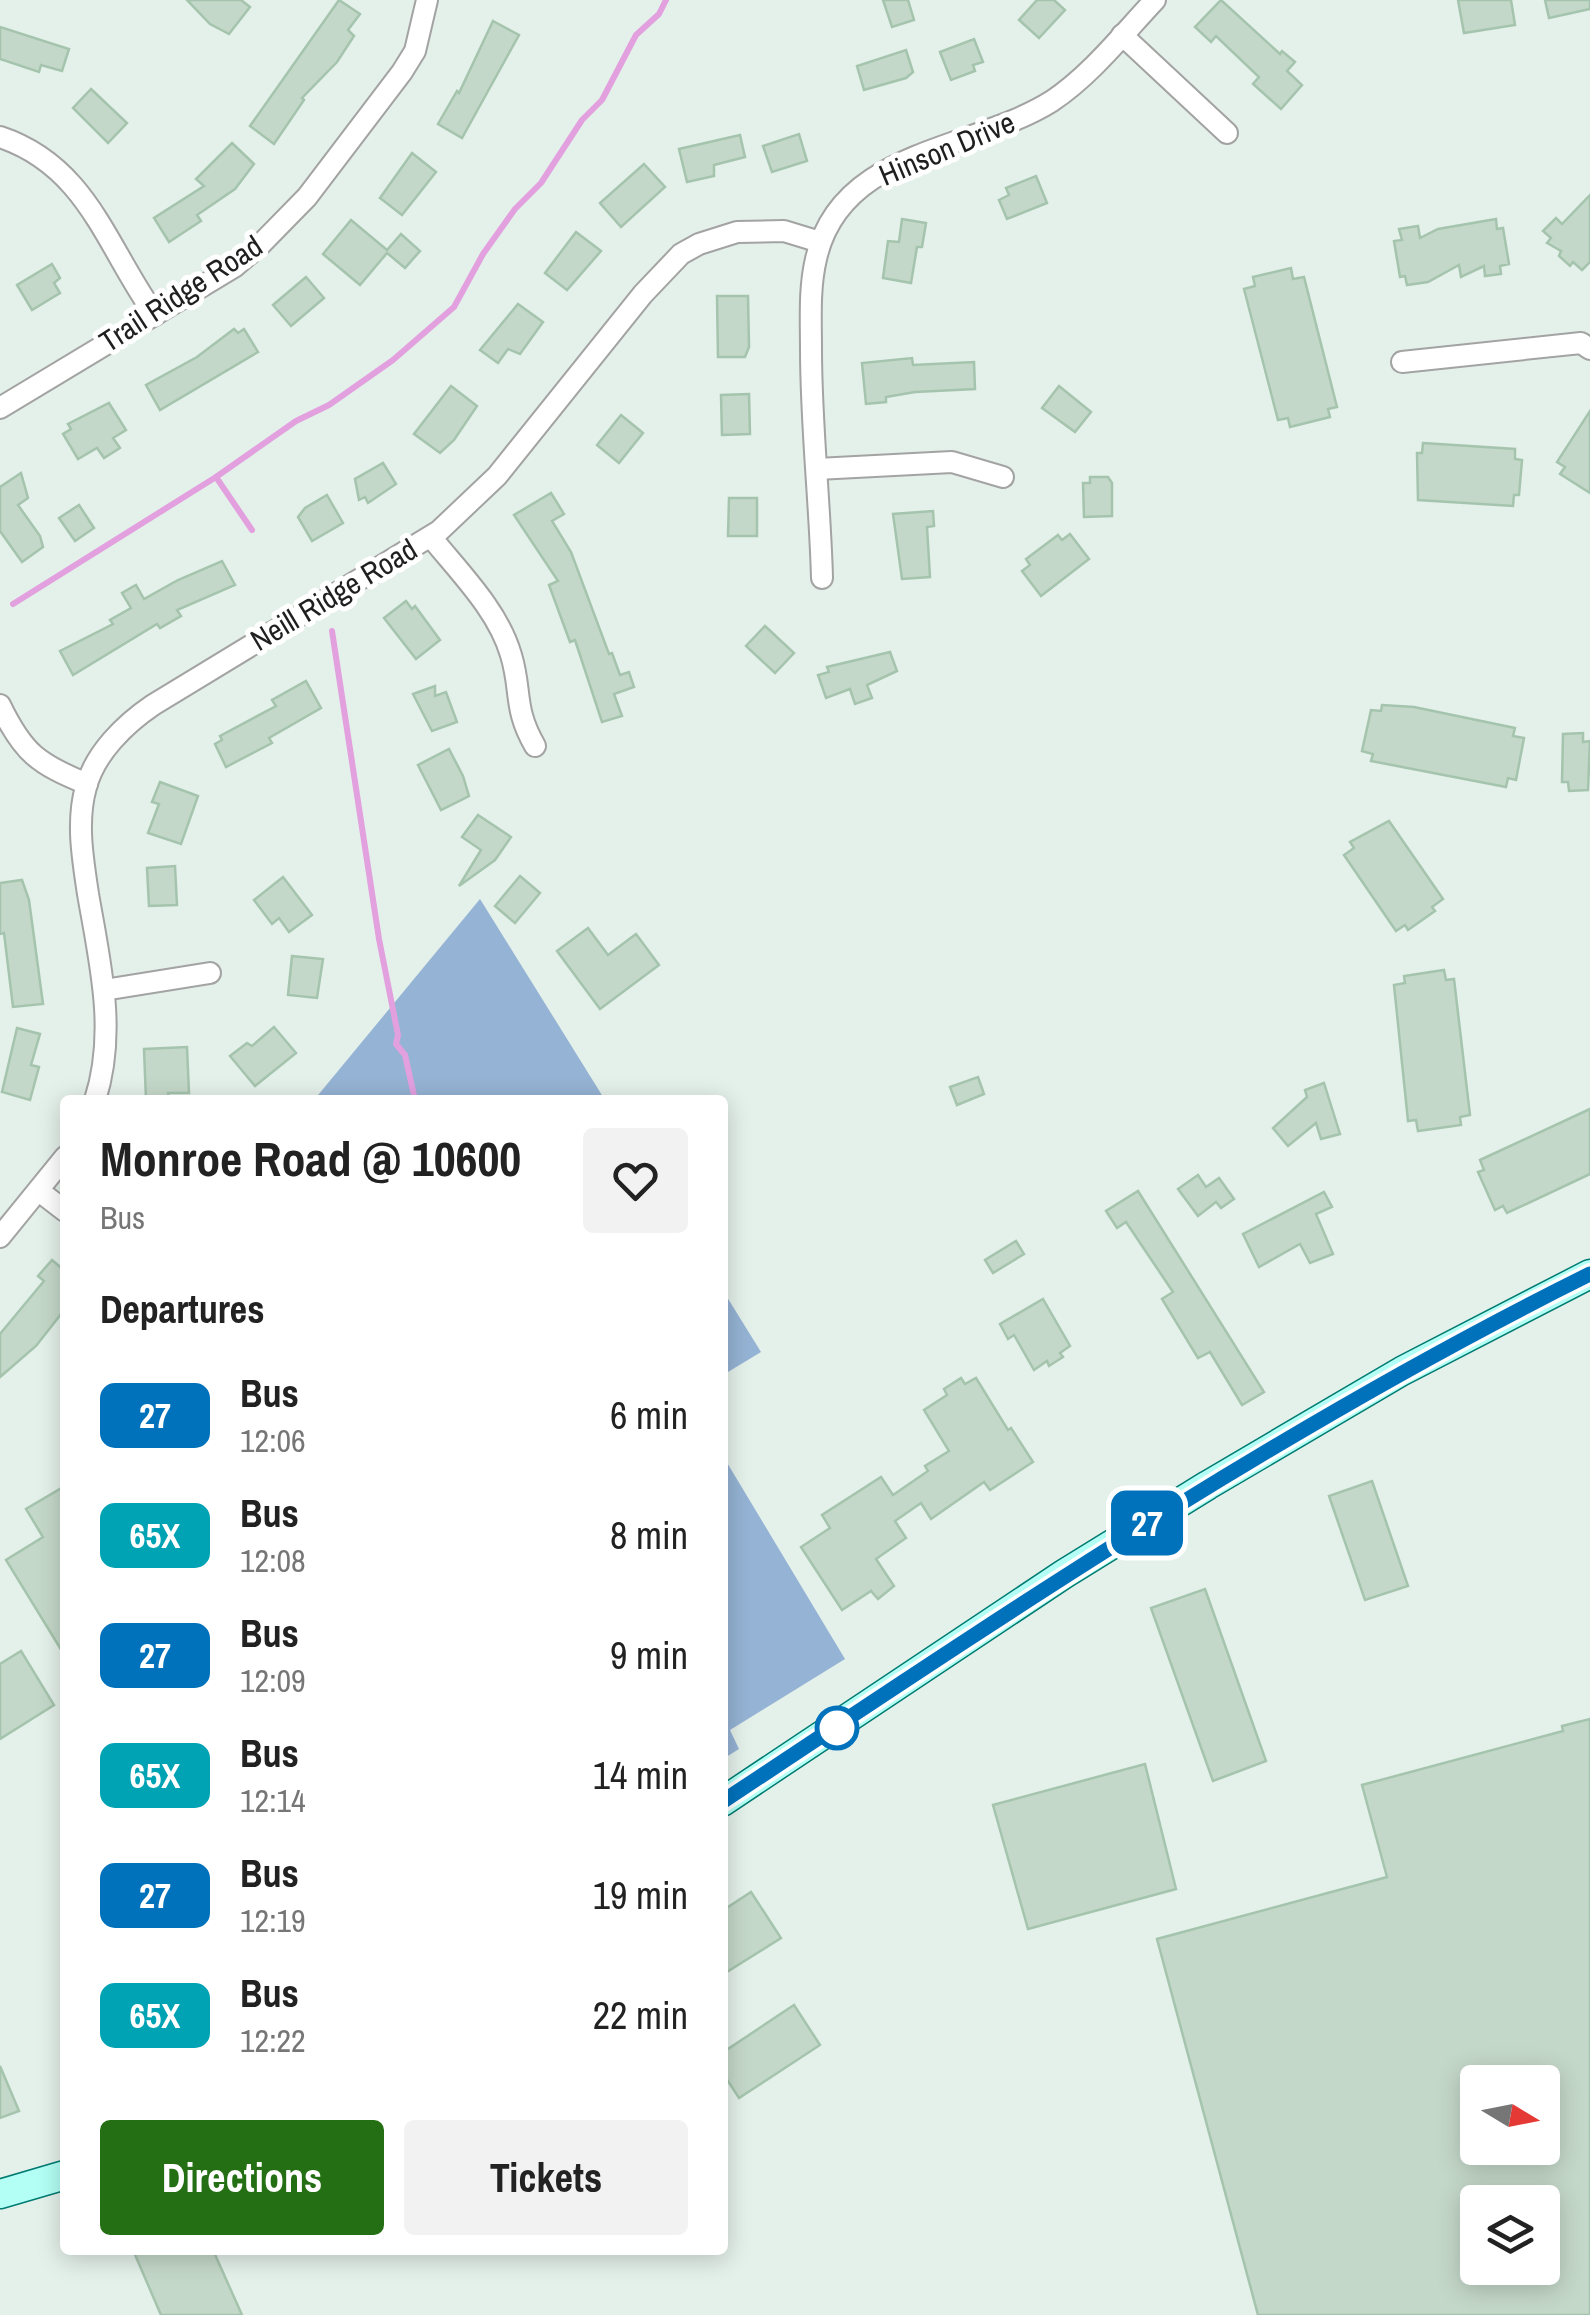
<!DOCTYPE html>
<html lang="en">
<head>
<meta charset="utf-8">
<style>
	:root { --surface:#fff; --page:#f2f2f2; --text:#222; --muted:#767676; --accent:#246f13 }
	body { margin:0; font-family:"Archivo Narrow",sans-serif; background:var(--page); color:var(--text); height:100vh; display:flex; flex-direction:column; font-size:38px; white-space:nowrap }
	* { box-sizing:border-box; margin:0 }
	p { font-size:32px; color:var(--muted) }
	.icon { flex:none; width:55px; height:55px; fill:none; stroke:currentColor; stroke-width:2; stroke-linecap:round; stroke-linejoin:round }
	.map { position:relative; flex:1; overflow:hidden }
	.details { position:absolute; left:60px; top:1095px; width:668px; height:1160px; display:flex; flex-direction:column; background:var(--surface); border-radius:10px; box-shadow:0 5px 25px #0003 }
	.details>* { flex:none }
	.badge { padding:0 20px; border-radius:15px; font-size:35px; line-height:65px }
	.needle { width:65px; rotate:100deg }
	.tools { position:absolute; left:1460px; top:2065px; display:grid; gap:20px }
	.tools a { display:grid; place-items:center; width:100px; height:100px; border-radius:10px; background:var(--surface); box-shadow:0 5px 25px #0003; font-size:50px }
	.map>.badge { position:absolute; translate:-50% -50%; box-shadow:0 0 0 5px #fff }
	h2 { padding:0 40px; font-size:38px; line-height:90px }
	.round { display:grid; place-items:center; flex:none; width:105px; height:105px; border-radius:10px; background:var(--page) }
	.overview { display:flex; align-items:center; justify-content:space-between; height:170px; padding:0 40px }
	h1 { font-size:48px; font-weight:700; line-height:75px }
	.action { display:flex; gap:20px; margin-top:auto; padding:20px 40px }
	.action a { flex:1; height:115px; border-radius:10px; background:var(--accent); color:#fff; font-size:40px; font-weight:700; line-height:115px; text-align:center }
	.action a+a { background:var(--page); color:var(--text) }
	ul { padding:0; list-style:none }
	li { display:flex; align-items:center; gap:30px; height:120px; padding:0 40px }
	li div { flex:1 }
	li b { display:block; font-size:38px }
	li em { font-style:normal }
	li .badge { min-width:110px; font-weight:700; text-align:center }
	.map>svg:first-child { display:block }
	.forest { fill:#95b3d4 }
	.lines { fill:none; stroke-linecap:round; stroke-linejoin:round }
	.stream { stroke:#e2a0df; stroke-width:6 }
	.building { fill:#c4d8c9; stroke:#a5c4ad; stroke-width:2.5; fill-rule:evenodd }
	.street-casing { stroke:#a3a3a3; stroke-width:24 }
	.secondary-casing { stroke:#007b72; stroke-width:31 }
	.street { stroke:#fff; stroke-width:20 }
	.secondary { stroke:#b3fff5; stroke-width:28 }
	.line-casing { stroke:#fff; stroke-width:22 }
	.line { stroke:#0072bc; stroke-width:15 }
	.stop-dot { fill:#fff; stroke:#0072bc; stroke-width:5 }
	.labels { text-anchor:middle; stroke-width:10; stroke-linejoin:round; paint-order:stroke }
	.street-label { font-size:30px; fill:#1f1f1f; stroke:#fff }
</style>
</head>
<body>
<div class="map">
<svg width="1590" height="2315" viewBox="0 0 1590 2315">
	<rect width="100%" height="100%" fill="#e4f0ea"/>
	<g class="forest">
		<path d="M480,899L605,1100H314Z"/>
		<path d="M722,1289L761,1352L723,1375H722Z"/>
		<path d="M723,1456L845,1659L730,1730L739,1749L723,1759Z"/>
	</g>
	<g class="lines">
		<g class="stream">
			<path d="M216,477L252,530"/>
			<path d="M13,604L216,477L296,421L329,405L393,360L454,307L483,254L515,209L541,183L582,120L602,100L636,35L659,14L666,0"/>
			<path d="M332,631L379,939L398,1035L396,1044L405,1055L415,1100"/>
		</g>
	</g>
	<g class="building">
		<path d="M187,0H241L250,7L229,34L210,24Z"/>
		<path d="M339,0L360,14L348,30L354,36L337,62L302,98L304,100L274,144L250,126Z"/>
		<path d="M883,0H908L914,20L892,27Z"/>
		<path d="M1037,0H1054L1065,10L1039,38L1019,20Z"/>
		<path d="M1221,0L1280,54L1282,51L1295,62L1287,71L1302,85L1281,109L1253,84L1259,77L1216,36L1211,42L1195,27Z"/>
		<path d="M1458,0H1511L1515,25L1464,33Z"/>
		<path d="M1545,0H1590V9L1549,18Z"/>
		<path d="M493,21L519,35L462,138L438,124L457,91L459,93Z"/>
		<path d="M0,27L69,49L62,71L41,65L39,72L0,59Z"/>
		<path d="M974,39L983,62L973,65L975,71L951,80L940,52Z"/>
		<path d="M906,50L913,72L906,78L864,90L857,66Z"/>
		<path d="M91,89L127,123L108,143L73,108Z"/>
		<path d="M799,134L807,161L772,172L763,146Z"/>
		<path d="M740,135L745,157L714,165V176L687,182L679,149Z"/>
		<path d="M232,143L254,164L235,189L197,215L201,221L169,242L154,218L204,186L196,179Z"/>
		<path d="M412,153L436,172L402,215L380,198Z"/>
		<path d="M644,164L665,187L621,227L600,203Z"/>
		<path d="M1036,176L1047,203L1007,219L999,200L1009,195L1006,188Z"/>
		<path d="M1590,195V262L1582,270L1573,262L1570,266L1559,256L1561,251L1547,243L1551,238L1543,231L1556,218L1562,224Z"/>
		<path d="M902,219L926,223L922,247H917L911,283L883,278L888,241L899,242Z"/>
		<path d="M1496,219L1497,229L1503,228L1509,264L1500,266L1501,274L1485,276L1484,266L1461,277L1459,265L1428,282L1407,285L1405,276L1400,277L1394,241L1402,240L1399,229L1418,226L1420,238L1438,229Z"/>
		<path d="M351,220L387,250L401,234L420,251L405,268L387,253L360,285L323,254Z"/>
		<path d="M576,232L601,251L567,290L545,273Z"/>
		<path d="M52,264L60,278L54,283L60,293L32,310L17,285Z"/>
		<path d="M1291,268L1293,279L1304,277L1337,407L1328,409L1330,417L1290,427L1288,418L1278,420L1244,289L1255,286L1253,277Z"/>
		<path d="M306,277L324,298L291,326L273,305Z"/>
		<path d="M717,296H748L749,347L745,357H718Z"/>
		<path d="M518,304L543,322L520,354L508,349L498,363L480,350Z"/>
		<path d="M234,329L238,333L244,329L258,352L160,410L146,385L197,357Z"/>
		<path d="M912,358L913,365L974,362L975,389L915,392L886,397V402L866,404L862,363Z"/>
		<path d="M451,386L477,406L454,440L440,453L414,434Z"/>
		<path d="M1059,386L1091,412L1075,432L1042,408Z"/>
		<path d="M749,394L750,434L722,435L721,395Z"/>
		<path d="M109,403L126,430L113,438L120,448L104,458L97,448L78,459L63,434L71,429L68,424Z"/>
		<path d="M1590,411V493L1560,474L1565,467L1557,462Z"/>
		<path d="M621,415L643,433L619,463L597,445Z"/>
		<path d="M1423,443L1515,449V459L1522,460L1519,495H1514L1513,506L1418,500L1417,453H1422Z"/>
		<path d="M383,463L396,484L368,503L365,497L359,500L355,479Z"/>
		<path d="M21,473L28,498L18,505L40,536L43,547L22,562L0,531V487Z"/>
		<path d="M1090,477H1108L1112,483V516L1084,517L1083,483H1090Z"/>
		<path d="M551,493L564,514L552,521L571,552L609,654L612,653L620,675L629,672L634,687L614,694L622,716L602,722L575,640L570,642L549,585L558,581L514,515Z"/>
		<path d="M327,495L343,523L312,541L298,517L305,508Z"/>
		<path d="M729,498H757V536H728Z"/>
		<path d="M79,505L94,528L75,541L59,518Z"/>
		<path d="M933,511L934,526L927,527L930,577L902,579L893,514Z"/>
		<path d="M1070,534L1089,559L1041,596L1022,571L1030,565L1026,559L1058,535L1062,540Z"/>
		<path d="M222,561L235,585L177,610L181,616L160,628L157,624L73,675L60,651L113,624L110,620L131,608L122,593L136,585L144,599L178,580Z"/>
		<path d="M406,601L412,609L415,606L440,640L416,659L384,618Z"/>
		<path d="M765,626L794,653L775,673L746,646Z"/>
		<path d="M890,652L897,671L867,685L872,698L855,704L850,689L826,698L818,675L829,672L827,667Z"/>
		<path d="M306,681L321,708L269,738L272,743L226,767L215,744L222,740L220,736L276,706L272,700Z"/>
		<path d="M435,686V696L446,692L457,722L432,731L413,694Z"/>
		<path d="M1382,705L1414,707L1515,728L1513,736L1524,738L1516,780L1508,778L1506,787L1371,761L1373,754L1362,751L1371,710L1381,711Z"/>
		<path d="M1583,733V742L1590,741L1588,790L1569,791L1568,782H1562L1563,734Z"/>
		<path d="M449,749L463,776L469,796L441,810L418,765Z"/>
		<path d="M160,782L198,796L181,844L148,833L159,804L152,802Z"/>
		<path d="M478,815L511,837L495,860L459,886L481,850L462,837Z"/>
		<path d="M1389,821L1443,899L1432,907L1435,911L1408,930L1405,925L1396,931L1344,855L1354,848L1350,842Z"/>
		<path d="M175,866L177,905L149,906L147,868Z"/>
		<path d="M520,876L540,893L515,923L495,906Z"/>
		<path d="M283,877L312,915L289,932L279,918L272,924L254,900Z"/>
		<path d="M22,880L29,900L43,1004L13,1007L4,933L0,934V883Z"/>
		<path d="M588,928L608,955L636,934L659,965L600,1009L557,951Z"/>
		<path d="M292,956L323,959L317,998L288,995Z"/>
		<path d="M1444,970L1446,980L1454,979L1470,1115L1460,1117L1461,1125L1418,1131L1416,1120L1408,1121L1394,985L1405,983L1404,976Z"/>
		<path d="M274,1027L296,1053L255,1086L230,1056L247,1043L252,1046Z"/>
		<path d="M17,1028L40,1034L31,1065L39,1067L30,1100L2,1092Z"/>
		<path d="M187,1047L189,1093H168L169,1100H146L144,1049Z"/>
		<path d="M978,1077L984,1094L957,1105L950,1087Z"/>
		<path d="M1324,1083L1340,1134L1321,1139L1316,1123L1288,1146L1273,1128L1307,1097L1305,1090Z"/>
		<path d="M1590,1109V1174L1507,1213L1503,1206L1495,1210L1478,1172L1484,1170L1480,1160Z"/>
		<path d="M1198,1175L1206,1187L1219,1178L1234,1199L1221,1208L1216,1202L1198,1216L1178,1189Z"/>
		<path d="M1138,1191L1264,1392L1242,1405L1210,1352L1198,1358L1162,1299L1173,1292L1126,1222L1117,1228L1106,1211Z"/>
		<path d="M1324,1192L1332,1207L1316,1214L1333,1254L1310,1263L1300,1244L1259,1267L1243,1234Z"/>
		<path d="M1016,1241L1024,1254L993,1273L985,1260Z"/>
		<path d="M52,1260L65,1271V1309L36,1346L0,1377V1334L44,1281L38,1276Z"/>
		<path d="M1043,1299L1070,1346L1060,1353L1063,1357L1049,1366L1047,1361L1034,1370L1014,1335L1008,1339L1000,1324Z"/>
		<path d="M961,1378L965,1384L976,1378L1008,1430L1011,1428L1033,1462L990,1490L984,1482L931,1519L921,1503L895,1521L906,1538L876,1559L894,1586L878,1599L871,1591L842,1610L801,1547L830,1528L822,1515L881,1477L893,1495L928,1471L925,1466L949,1451L924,1410L947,1395L944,1389Z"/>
		<path d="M1372,1481L1408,1586L1365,1600L1329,1496Z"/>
		<path d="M65,1486V1656L6,1560L43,1537L26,1509Z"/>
		<path d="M1205,1589L1266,1761L1213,1781L1151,1608Z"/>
		<path d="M21,1651L54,1705L0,1739V1664Z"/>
		<path d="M1590,1719V2315H1258L1157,1939L1387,1877L1362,1785L1563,1731L1562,1726ZM1478,2082H1542V2148H1478ZM1478,2202H1542V2268H1478Z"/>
		<path d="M1145,1764L1176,1889L1028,1929L993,1805Z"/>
		<path d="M751,1892L781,1938L722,1975V1911Z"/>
		<path d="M794,2005L820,2045L739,2098L722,2072V2053Z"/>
		<path d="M0,2066L19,2111L0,2118Z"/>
		<path d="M133,2250H213L242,2315H161Z"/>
	</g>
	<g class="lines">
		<defs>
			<g id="street">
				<path d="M1122,35L1227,133"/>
				<path d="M0,137C87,166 106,246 155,315"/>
				<path d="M1402,362L1581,343L1590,349"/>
				<path d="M0,408L234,267L260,245L307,197L402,72L415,51L427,0"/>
				<path d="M817,469L952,462L1003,477"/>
				<path d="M431,537C459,572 498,610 511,655C522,691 513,708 535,746"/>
				<path d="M822,578C820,502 811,426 811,350C811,320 809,288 816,259C840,149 973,151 1052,101C1091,75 1123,34 1155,0"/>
				<path d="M0,705C23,753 38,764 87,784"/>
				<path d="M104,990L210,973"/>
				<path d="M95,1100C117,1032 100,963 88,894C83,860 76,822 86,787C95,753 125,724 153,705L439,531L497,476L643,294L681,254L699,244L737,232L784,231L820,242"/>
				<path d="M39,1191L65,1211"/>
				<path d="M0,1237L65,1157"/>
			</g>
			<g id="secondary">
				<path d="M722,1802L1064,1574L1208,1485L1402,1371L1590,1274"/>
				<path d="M0,2194L65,2175"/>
			</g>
		</defs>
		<use href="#street" class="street-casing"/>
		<use href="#secondary" class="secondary-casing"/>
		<use href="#street" class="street"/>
		<use href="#secondary" class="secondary"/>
	</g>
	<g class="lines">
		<defs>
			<path id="line" d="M722,1802C1005,1614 1285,1425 1590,1274"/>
		</defs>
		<use href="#line" class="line-casing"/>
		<use href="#line" class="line"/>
	</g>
	<circle class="stop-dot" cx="837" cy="1728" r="20"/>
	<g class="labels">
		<g class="street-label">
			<text transform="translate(947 149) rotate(-23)" y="10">Hinson Drive</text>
			<text transform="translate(181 294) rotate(-33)" y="10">Trail Ridge Road</text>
			<text transform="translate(334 595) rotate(-31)" y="10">Neill Ridge Road</text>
		</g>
	</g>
</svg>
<div class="tools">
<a><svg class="needle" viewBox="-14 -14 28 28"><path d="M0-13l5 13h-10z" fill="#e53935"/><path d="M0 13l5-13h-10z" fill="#767676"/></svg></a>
<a><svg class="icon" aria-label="layers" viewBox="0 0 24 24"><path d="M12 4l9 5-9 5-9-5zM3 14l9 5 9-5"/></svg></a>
</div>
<b class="badge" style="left:1147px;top:1523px;background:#0072bc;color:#fff">27</b>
<section class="details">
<div class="overview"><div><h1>Monroe Road @ 10600</h1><p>Bus</p></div><a class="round"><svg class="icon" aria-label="heart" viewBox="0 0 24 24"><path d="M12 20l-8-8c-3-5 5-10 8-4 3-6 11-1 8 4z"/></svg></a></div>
<h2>Departures</h2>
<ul>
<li><span class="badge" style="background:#0072bc;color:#fff">27</span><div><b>Bus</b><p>12:06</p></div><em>6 min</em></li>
<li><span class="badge" style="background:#00a3b4;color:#fff">65X</span><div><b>Bus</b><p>12:08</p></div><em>8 min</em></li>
<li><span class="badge" style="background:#0072bc;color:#fff">27</span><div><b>Bus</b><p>12:09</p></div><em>9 min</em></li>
<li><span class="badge" style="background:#00a3b4;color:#fff">65X</span><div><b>Bus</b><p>12:14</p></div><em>14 min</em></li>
<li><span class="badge" style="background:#0072bc;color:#fff">27</span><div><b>Bus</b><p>12:19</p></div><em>19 min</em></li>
<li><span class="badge" style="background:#00a3b4;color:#fff">65X</span><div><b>Bus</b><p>12:22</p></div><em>22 min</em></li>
</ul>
<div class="action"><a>Directions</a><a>Tickets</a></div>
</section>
</div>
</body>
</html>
